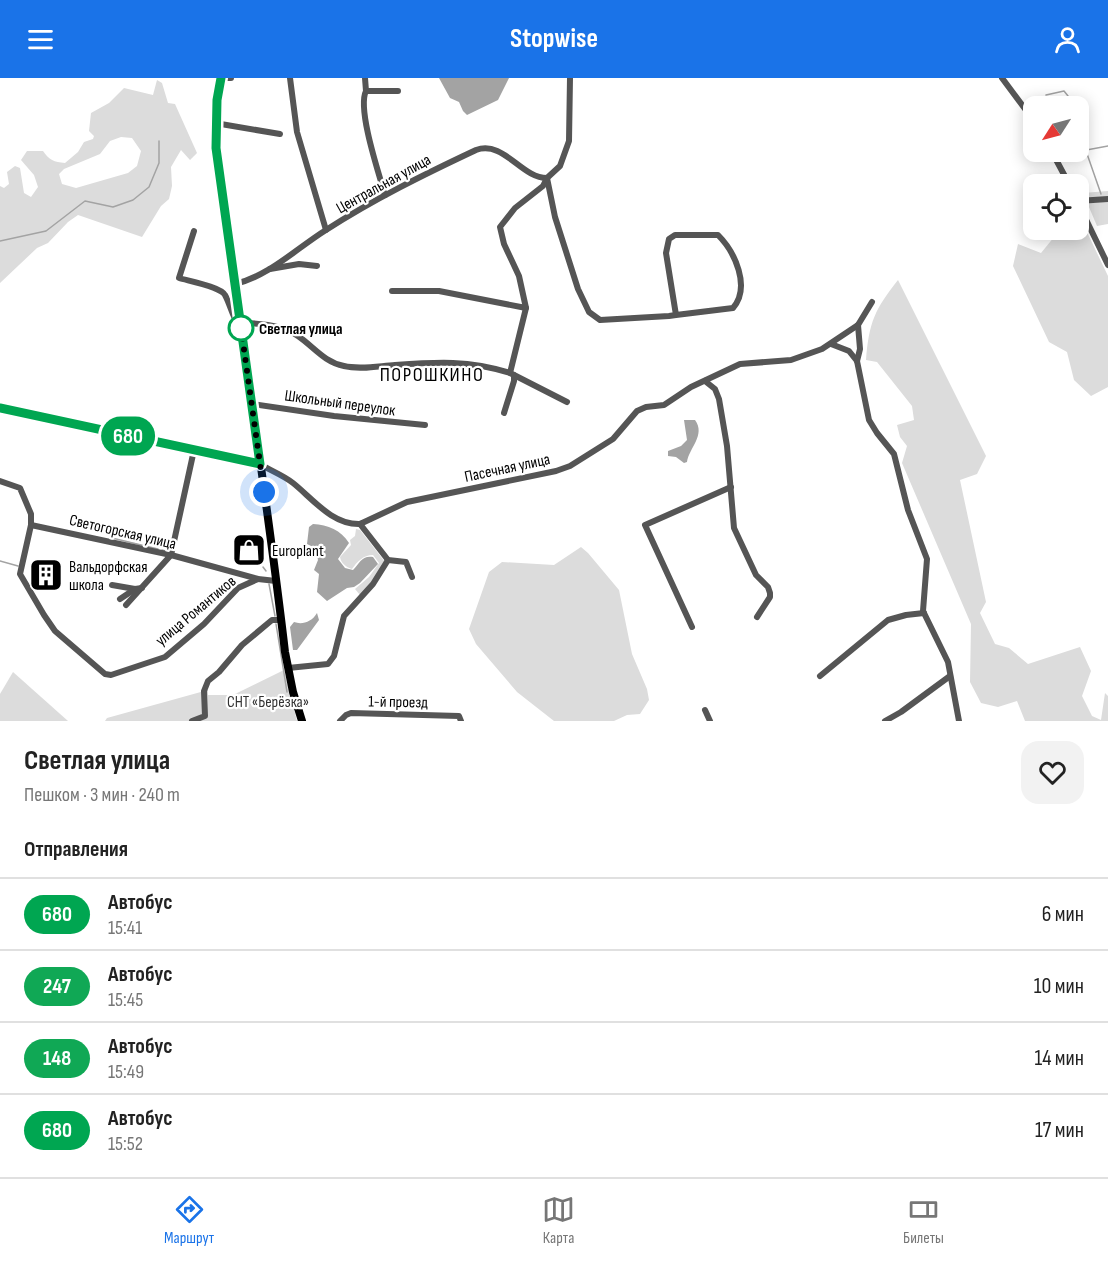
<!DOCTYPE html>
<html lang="ru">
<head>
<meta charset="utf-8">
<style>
	:root { --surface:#fff; --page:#f2f2f2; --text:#222; --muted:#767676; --line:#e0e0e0; --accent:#1a73e8 }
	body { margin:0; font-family:"Sofia Sans Condensed",sans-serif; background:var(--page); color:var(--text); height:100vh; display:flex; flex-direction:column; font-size:22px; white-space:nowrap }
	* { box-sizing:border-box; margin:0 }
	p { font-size:20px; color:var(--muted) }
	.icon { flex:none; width:33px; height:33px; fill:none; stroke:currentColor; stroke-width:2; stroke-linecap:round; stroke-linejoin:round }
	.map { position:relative; height:643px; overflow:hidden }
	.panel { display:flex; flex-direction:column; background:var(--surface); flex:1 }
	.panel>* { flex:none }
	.badge { padding:0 12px; border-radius:20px; font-size:21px; line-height:39px }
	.needle { width:39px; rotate:234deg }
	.buttons { position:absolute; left:1023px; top:18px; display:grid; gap:12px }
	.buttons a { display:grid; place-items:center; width:66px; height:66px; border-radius:12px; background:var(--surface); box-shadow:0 3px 15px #0003; font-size:30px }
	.you { position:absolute; width:30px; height:30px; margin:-15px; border:4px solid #fff; border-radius:50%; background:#1a73e8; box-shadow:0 0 0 9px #1a73e833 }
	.map>.badge { position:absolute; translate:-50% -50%; box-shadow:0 0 0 3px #fff }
	h2 { padding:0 24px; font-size:22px; line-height:54px }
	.round { display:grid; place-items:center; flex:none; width:63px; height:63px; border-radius:18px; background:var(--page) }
	.headline { display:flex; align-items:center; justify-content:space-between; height:102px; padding:0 24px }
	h1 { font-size:28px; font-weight:700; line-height:45px }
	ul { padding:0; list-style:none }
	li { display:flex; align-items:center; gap:18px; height:72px; padding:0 24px; border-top:2px solid var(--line) }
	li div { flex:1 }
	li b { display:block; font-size:22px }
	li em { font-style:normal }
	li .badge { min-width:66px; font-weight:700; text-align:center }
	header { display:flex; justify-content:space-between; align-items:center; height:78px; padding:0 24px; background:var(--accent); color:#fff; font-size:27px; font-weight:700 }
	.dock { display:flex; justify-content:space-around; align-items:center; height:84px; border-top:2px solid var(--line); background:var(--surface); font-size:16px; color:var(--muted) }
	.dock a { display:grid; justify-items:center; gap:3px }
	.dock .selected { color:var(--accent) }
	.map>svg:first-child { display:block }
	.green { fill:#dcdcdc; fill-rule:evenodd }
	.water { fill:#a3a3a3 }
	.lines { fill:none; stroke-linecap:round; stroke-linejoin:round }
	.stream { stroke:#a3a3a3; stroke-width:1.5 }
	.minor { stroke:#555; stroke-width:6 }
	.major { stroke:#000; stroke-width:8 }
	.line-casing { stroke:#fff; stroke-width:14 }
	.line { stroke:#00a651; stroke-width:9 }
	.walk { stroke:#000; stroke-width:6; stroke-dasharray:0 10.8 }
	.stop-dot { fill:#fff; stroke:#00a651; stroke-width:3 }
	.labels { text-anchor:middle; stroke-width:4.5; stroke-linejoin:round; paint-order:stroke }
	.street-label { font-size:16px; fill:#000; stroke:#fff }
	.stop-label { font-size:16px; font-weight:bold; fill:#000; stroke:#fff; text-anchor:start }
	.poi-label { font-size:16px; fill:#000; stroke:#fff; text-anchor:start }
	.park-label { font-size:16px; fill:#333; stroke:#fff }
	.quarter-label { font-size:20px; letter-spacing:1.5px; fill:#000; stroke:#fff }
</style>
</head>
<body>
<header><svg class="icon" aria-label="menu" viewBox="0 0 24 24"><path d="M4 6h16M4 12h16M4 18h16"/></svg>Stopwise<svg class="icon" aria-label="person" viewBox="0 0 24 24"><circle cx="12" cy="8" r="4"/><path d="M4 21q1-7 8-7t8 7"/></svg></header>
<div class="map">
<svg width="1108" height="643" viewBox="0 0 1108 643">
	<rect width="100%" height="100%" fill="#fff"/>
	<g class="green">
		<path d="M157,2L162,5L168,25L175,26L197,75L190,82L181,72L171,89L172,108L169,121L161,128L142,159L78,137L68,144L48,165L37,170L0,205V108L4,110L9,106L7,94L15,88L20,90L24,115L31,119L38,109L34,97L21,82L27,73H43C49,82 54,84 65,85L78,74L84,64L93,61L94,58L89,53L91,35L109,25L124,10L153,17ZM121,59L132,60L141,73L137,88L128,95L76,110L62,106L59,96L64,91L100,76L110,63Z"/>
		<path d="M1108,113V146L1097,148L1083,115Z"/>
		<path d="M1079,145L1086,152L1108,198V309L1091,318L1074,302L1067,274L1049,264L1013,188L1018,166L1041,175L1059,153L1078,152Z"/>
		<path d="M898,202L986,378L977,396L960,402L986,524L980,535L995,566L1009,570L1028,586L1080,569L1091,593L1082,618L1092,638L1101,642L1105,615L1108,618V643H1025L1017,623L998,629L981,625L970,604L971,546L902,385L907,368L900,359L897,347L914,342L912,328L877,284L866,282C869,244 875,231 898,202Z"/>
		<path d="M356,451L360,452L385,484L376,499L360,517L355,511L369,499L379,485L373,477C363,477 357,484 352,491C346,489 341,485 340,479L351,467L350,462L355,458Z"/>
		<path d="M581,469L588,475L619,512L632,576L647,611L649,622L640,636L627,637L614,643H554L517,614L476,566L469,551L489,494L502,484L554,487Z"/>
		<path d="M284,592L297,643H105L107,640L208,612V617H233Z"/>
		<path d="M13,594L68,643H0V616Z"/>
	</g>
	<g class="water">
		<path d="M439,0H509L498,22L467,37L463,33L459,24L450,20Z"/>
		<path d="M684,342H695C706,357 689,370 687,384L684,385L676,379L668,378V373L681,368L687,362Z"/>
		<path d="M313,446C328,447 341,452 349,465L338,481L345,490L353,492C359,486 362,477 373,479L378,486L360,505L354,509L347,510L327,523L317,514L319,496L314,492L318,482L315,470L307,466L309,449Z"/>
		<path d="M317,535L319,542L297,572H293L290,549L294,544C302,547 312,544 317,535Z"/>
	</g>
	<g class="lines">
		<g class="stream">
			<path d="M1046,17L1064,13L1068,18L1072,28"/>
			<path d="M1078,50L1101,116"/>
			<path d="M1065,76L1108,68"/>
			<path d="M0,163L46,153L85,123L113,129L133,122L149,109L159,85V63"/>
			<path d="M0,334L87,354"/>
			<path d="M93,356L116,361"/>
			<path d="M121,362L130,364"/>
			<path d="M136,365L144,367"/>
			<path d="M150,368L173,373"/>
			<path d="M179,374L190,376"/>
			<path d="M112,460L158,471"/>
			<path d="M162,472L169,474V471"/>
			<path d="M0,483L18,488"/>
			<path d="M263,489L266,493"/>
			<path d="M269,506L275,538"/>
			<path d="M276,546L287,614"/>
		</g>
		<g class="minor">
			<path d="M221,0H231"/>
			<path d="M290,0L297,54L326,152"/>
			<path d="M365,0L366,13"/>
			<path d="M1002,0L1034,43"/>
			<path d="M366,13C357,31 379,96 385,117"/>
			<path d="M366,13H398"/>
			<path d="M215,45L280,56"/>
			<path d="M1052,74L1069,106"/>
			<path d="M547,100L555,139L578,211L589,234L600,242L669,238L676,237L733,230C751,209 735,174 718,157H675L669,161L666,175L676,237"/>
			<path d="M1078,123L1108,121"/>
			<path d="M1078,125L1108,187"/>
			<path d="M194,153L179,200C189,203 221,209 225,217C231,228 232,239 240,249"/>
			<path d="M270,191L299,186L317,188"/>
			<path d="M235,206C269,198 297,170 326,152C374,121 425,96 476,72C504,62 521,100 547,100"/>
			<path d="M392,213H439L526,230"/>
			<path d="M240,245C259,245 283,247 298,258C314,269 324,284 344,288C360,292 379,288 395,287C437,284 469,282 510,295"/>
			<path d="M831,266L849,273L857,283L869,342L877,355L894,376L908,432L927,481L923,533L948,584L959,643"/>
			<path d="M857,283L860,271L858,247"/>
			<path d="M514,297L567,324"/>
			<path d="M705,303L715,311L719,321L727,368L734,450L756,497L768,509L770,515V519L757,539"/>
			<path d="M252,326L334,338L425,347"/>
			<path d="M0,330L260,386C271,393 283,397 293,405C312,420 332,447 360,446L407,424L556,393L570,388L613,361L637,333L646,329L664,327L691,309L740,286L791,282L822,271L858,247L872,224"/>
			<path d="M504,335L514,303V297L510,295L526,230L519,198L504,166L500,149L515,130L543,108L547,100L560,88L569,63L570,0"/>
			<path d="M0,403L20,410L31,436V447L20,496L44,537L55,553L105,596L111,597L165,579L204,546L238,510L258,501"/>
			<path d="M360,446L388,482L406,484L412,499"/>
			<path d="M31,447L171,477L258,501L276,503"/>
			<path d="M112,507L135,511"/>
			<path d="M120,521L135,511L142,510"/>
			<path d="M126,527L171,477L194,372"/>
			<path d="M692,549L645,447L731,409"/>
			<path d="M288,590L328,586L334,578L344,538L373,506L388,482"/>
			<path d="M820,598L888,542L906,537L924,535"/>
			<path d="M705,632L710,643"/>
			<path d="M192,643L205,638L204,613L208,603L219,594L242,567L272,542H281"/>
			<path d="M340,643L346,637L351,635L459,638L461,643"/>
			<path d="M885,643L901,634L950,598"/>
		</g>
		<path class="major" d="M221,0C207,70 227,142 236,212C253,333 271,453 285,574L293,614L302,643"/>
	</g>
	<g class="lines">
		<defs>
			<path id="line" d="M0,330L260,386L216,70L217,22L221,0"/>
		</defs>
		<use href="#line" class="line-casing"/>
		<use href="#line" class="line"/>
		<path class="walk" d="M241,250L264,414"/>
	</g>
	<defs>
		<symbol id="shop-square" viewBox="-11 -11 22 22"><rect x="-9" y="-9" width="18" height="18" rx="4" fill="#000" stroke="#fff"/><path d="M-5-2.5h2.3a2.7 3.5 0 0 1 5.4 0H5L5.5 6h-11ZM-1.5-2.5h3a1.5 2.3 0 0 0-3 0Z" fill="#fff"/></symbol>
		<symbol id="building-square" viewBox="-11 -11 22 22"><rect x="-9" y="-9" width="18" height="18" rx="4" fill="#000" stroke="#fff"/><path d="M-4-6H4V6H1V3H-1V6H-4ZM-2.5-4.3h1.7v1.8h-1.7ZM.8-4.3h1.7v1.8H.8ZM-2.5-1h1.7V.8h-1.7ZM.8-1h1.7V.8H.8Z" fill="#fff"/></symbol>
	</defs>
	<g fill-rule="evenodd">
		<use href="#shop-square" x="230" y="453" width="38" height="38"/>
		<use href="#building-square" x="27" y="478" width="38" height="38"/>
	</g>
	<circle class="stop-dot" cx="241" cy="250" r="12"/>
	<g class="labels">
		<g class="street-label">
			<text transform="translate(383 105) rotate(-29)" y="6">Центральная улица</text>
			<text transform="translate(340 324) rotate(8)" y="6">Школьный переулок</text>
			<text transform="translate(507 389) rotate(-12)" y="6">Пасечная улица</text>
			<text transform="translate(123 453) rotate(13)" y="6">Светогорская улица</text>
			<text transform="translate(195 532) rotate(-40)" y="6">улица Романтиков</text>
			<text transform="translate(398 623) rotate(1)" y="6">1-й проезд</text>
		</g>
		<g class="stop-label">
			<text x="259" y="256">Светлая улица</text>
		</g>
		<g class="poi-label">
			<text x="272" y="478">Europlant</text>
			<text x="69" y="494">Вальдорфская<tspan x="69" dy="18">школа</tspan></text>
		</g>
		<g class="park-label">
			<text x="268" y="629">СНТ «Берёзка»</text>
		</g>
		<g class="quarter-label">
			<text x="432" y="303">ПОРОШКИНО</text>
		</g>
	</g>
</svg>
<div class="buttons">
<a><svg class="needle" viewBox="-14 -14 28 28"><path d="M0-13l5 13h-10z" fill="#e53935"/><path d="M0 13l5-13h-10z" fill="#767676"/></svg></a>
<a><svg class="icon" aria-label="locate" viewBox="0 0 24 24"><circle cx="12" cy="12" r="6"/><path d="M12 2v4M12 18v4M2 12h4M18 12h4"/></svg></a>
</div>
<div class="you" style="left:264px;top:414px"></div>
<b class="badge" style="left:128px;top:358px;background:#00a651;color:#fff">680</b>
</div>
<section class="panel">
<div class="headline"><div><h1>Светлая улица</h1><p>Пешком · 3 мин · 240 m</p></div><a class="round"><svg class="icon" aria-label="heart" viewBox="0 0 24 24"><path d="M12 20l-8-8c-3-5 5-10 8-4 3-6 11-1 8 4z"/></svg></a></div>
<h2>Отправления</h2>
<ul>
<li><span class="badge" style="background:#00a651;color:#fff">680</span><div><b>Автобус</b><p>15:41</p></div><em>6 мин</em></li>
<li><span class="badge" style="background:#10a855;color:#fff">247</span><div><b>Автобус</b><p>15:45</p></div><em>10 мин</em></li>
<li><span class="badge" style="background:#10a855;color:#fff">148</span><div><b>Автобус</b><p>15:49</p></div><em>14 мин</em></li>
<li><span class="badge" style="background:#00a651;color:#fff">680</span><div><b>Автобус</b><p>15:52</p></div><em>17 мин</em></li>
</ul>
</section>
<nav class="dock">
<a class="selected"><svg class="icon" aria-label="directions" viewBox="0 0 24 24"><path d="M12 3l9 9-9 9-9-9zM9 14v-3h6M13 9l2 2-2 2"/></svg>Маршрут</a>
<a><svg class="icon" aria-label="map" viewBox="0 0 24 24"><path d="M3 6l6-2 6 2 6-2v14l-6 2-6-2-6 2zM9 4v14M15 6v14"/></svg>Карта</a>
<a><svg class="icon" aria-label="tickets" viewBox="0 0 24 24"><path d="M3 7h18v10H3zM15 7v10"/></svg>Билеты</a>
</nav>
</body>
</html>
